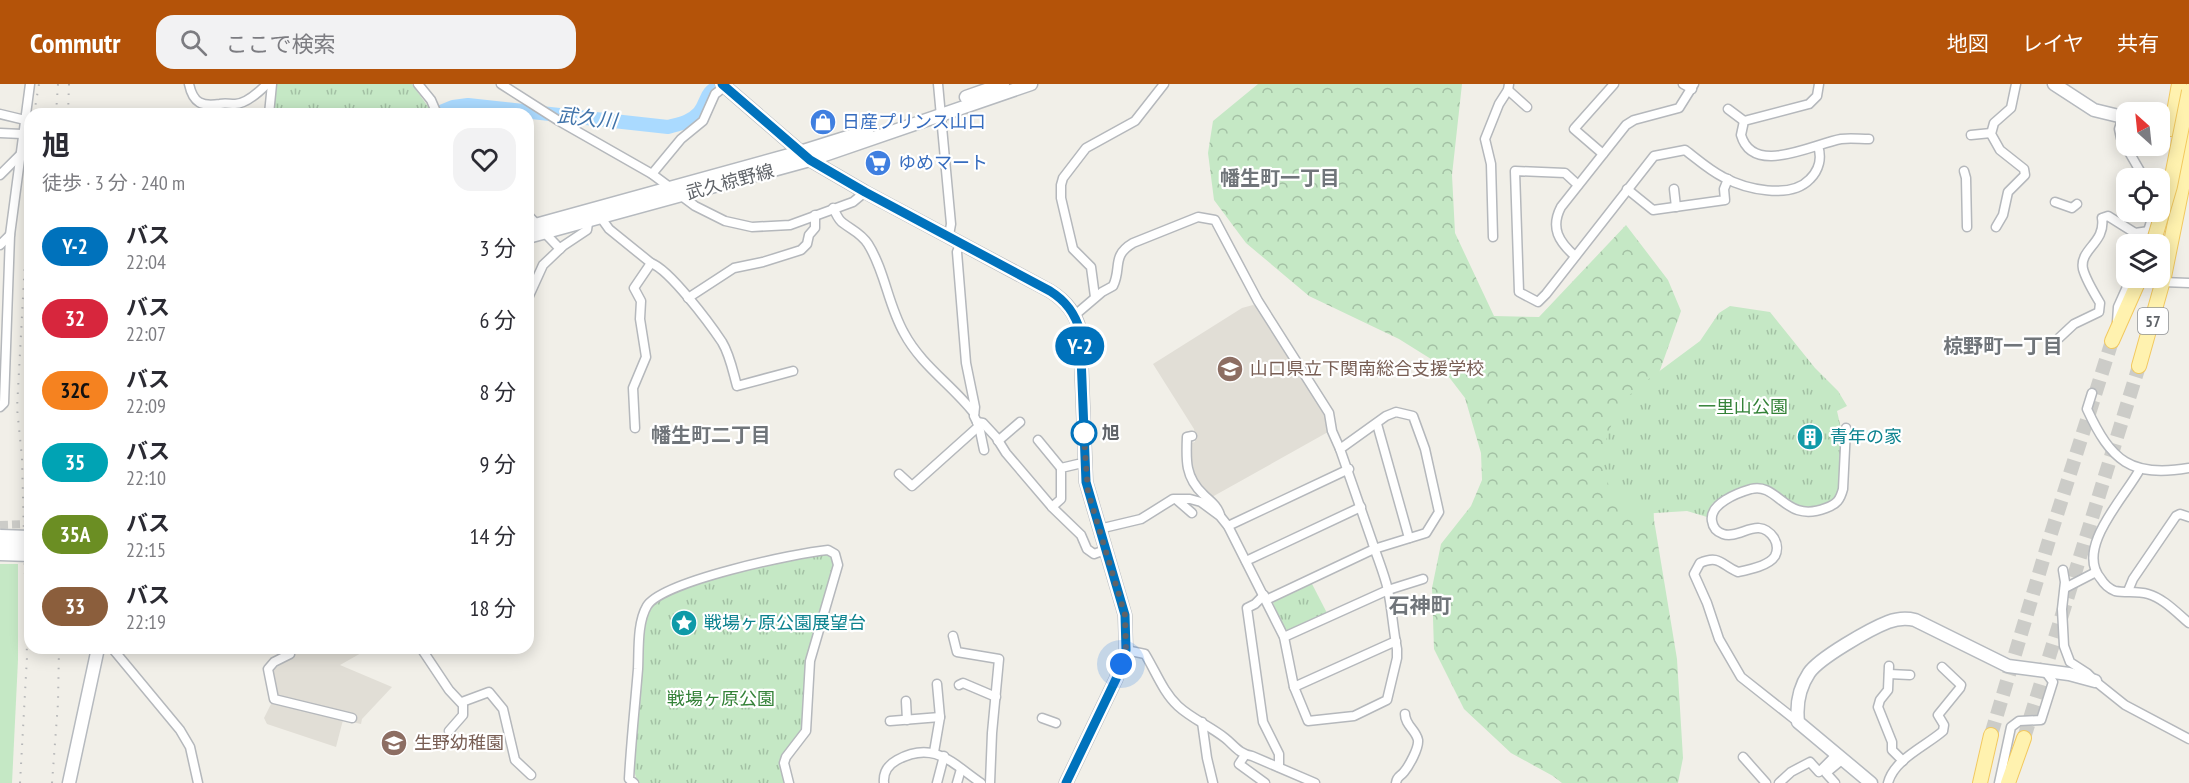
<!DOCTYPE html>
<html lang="ja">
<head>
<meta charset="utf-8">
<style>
	:root { --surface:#fff; --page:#f2f2f3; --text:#2b2b33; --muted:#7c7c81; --accent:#b45309 }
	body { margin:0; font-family:"PT Sans Narrow","Noto Sans JP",sans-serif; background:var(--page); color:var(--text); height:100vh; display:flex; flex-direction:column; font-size:22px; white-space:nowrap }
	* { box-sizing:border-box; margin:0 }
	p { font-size:20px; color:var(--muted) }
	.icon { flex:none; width:33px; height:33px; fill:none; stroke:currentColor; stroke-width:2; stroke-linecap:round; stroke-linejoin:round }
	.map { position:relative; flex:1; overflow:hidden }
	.panel { position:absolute; left:24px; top:24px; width:510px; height:546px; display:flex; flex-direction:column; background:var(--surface); border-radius:18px; box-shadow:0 3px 15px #0003 }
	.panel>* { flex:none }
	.badge { padding:0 12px; border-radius:20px; font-size:21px; line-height:39px }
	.needle { width:39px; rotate:333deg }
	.fabs { position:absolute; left:2116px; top:18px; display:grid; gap:12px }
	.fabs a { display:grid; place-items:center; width:54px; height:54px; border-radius:12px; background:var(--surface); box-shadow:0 3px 15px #0003; font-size:30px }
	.you { position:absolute; width:30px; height:30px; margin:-15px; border:4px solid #fff; border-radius:50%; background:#1a73e8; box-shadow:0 0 0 9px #1a73e833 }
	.map>.badge { position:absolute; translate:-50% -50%; box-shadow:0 0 0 3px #fff }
	.round { display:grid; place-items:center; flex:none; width:63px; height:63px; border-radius:18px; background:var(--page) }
	.summary { display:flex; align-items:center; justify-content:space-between; height:102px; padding:0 18px }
	h1 { font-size:28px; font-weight:700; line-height:45px }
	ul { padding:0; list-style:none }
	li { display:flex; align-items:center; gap:18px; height:72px; padding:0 18px }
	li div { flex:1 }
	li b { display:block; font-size:22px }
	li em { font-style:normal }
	li .badge { min-width:66px; font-weight:700; text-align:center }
	header { display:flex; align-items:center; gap:36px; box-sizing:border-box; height:84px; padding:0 30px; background:var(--accent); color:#fff }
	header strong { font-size:28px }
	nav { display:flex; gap:33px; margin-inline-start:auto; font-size:21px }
	.search { width:420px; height:54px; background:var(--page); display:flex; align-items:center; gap:15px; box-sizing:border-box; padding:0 21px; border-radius:18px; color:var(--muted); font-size:22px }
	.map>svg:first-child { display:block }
	.education { fill:#e1ded6 }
	.green { fill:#c5e8c5 }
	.forest { fill:url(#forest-crowns) }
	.park { fill:url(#park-tufts) }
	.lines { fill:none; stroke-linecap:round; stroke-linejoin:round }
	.river { stroke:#aadaff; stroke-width:14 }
	.street-tunnel { stroke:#ccccc8; stroke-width:8; stroke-dasharray:8 4; stroke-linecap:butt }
	.primary-tunnel { stroke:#ccccc8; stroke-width:14; stroke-dasharray:14 7; stroke-linecap:butt }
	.street-casing { stroke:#b5b8bc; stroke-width:11 }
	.secondary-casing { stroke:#b6babf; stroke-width:15 }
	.primary-casing { stroke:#f2c960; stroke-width:16 }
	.street { stroke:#fff; stroke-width:8 }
	.secondary { stroke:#fff; stroke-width:12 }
	.primary { stroke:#fff2af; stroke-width:14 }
	.rail { stroke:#b6b7b8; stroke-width:2; stroke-dasharray:1.5 8; stroke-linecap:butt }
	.secondary-bridge-casing { stroke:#b6babf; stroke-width:15; stroke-linecap:butt }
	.primary-bridge-casing { stroke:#f2c960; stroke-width:16; stroke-linecap:butt }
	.secondary-bridge { stroke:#fff; stroke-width:12 }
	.primary-bridge { stroke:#fff2af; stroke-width:14 }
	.line-casing { stroke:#fff; stroke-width:14 }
	.line { stroke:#0072bc; stroke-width:9 }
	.walk { stroke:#5f6368; stroke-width:6; stroke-dasharray:0 10.8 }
	.stop-dot { fill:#fff; stroke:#0072bc; stroke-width:3 }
	.labels { text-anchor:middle; stroke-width:4.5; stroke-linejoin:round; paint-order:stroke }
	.shield { fill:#fff; stroke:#8f9295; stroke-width:1.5 }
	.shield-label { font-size:16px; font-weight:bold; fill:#5f6368 }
	.shop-label { font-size:18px; fill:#366cbe; stroke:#fff; text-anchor:start }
	.street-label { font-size:18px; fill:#5f6368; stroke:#fff }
	.education-label { font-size:18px; fill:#785e54; stroke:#fff; text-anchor:start }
	.park-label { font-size:18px; fill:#348238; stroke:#fff }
	.stop-label { font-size:18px; font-weight:bold; fill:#5f6368; stroke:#fff; text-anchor:start }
	.culture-label { font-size:18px; fill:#0d838f; stroke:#fff; text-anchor:start }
	.water-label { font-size:20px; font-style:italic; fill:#4174aa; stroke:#fff }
	.neighbourhood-label { font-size:20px; font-weight:bold; fill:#70757a; stroke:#fff }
	.quarter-label { font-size:21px; font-weight:bold; fill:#70757a; stroke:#fff }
</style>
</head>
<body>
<header>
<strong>Commutr</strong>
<div class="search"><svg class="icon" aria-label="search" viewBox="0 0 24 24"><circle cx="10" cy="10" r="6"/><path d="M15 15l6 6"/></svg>ここで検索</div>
<nav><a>地図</a><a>レイヤ</a><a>共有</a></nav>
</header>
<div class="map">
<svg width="2189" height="699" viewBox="0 0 2189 699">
	<defs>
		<pattern id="forest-crowns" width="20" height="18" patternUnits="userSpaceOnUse" patternTransform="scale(1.5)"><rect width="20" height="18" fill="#c5e8c5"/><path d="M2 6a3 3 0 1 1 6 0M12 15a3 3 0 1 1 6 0" fill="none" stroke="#a3c0a4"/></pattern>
		<pattern id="park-tufts" width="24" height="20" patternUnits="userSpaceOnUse" patternTransform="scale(1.5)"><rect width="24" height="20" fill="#c5e8c5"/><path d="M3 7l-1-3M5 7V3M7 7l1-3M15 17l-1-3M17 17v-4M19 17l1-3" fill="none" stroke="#a3c0a4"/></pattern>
	</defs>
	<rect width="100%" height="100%" fill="#f1efe8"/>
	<g class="education">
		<path d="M1253,221L1257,223L1279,259H1281L1326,330L1328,348L1212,413L1194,396L1188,364L1191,359L1195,358L1194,345L1153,280L1242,224Z"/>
		<path d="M292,564H370L340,581L392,603L362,635L361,640L343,636L336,663L267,640L264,634L275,612L269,585Z"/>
	</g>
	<path class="green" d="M0,480H18V576L12,699H0Z"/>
	<path class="forest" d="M1258,0H1462L1452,91L1455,149L1494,232L1539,233L1626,141L1668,196L1681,227L1649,317L1654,436L1677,575L1683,674L1678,699H1562L1553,692L1511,669L1464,625L1434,565L1432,504L1441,460L1471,422L1482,396L1481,369L1465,314L1439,280L1399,255L1309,212L1246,159L1214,116L1208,69L1213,37Z"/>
	<g class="park">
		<path d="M275,0H412L429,24L421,30H272Z"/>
		<path d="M1730,222L1770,228L1815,284L1838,307L1847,322L1837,327L1842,349L1838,413C1829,423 1810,427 1798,423C1778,416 1777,397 1752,401L1713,419L1709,425L1707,433L1687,427L1640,430L1621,419L1609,402L1603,385V365L1620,316L1636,307L1638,303L1700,257L1719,229Z"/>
		<path d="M830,469L836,480L805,584L803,644L783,672L785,699H639C629,689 637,643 638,627C639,605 641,544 650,527C653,522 657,517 662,513C670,508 682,505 692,502C736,486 784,477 830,469Z"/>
		<path d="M1311,498L1327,529L1289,547L1285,545L1273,519L1274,516Z"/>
	</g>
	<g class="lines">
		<path class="river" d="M436,30L453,23L468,21L668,43C679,40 691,38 699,29C710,15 702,11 722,0"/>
		<path class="street-tunnel" d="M0,441L30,440"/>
		<g class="primary-tunnel">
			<path d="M1991,651L2049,456L2112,257"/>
			<path d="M2024,654L2139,282"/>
		</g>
		<defs>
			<g id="street">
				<path d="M189,0C193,19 202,23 220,20C225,19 229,20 235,20C246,20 259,8 267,0"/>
				<path d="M418,0L431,16L437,30"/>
				<path d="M501,0L559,37L652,90L695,122L725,137L752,143L790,141L853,118L865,108"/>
				<path d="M938,0L951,140L949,151"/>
				<path d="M1683,0L1692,5"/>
				<path d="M1819,0L1817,12L1809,20L1744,37L1741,51C1753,93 1813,60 1841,55C1850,54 1860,55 1869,55"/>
				<path d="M1508,6L1527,23"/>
				<path d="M1728,25L1744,37"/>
				<path d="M0,30L25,36"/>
				<path d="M269,30L272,0"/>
				<path d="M2123,33L2119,45L2121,54L2144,94"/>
				<path d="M0,49L22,50"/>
				<path d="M1971,51L1991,49"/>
				<path d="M1603,70L1574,45L1614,0"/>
				<path d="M1964,87L1966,94L1967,143"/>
				<path d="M652,90L681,55L703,37L715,10L719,7"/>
				<path d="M0,91L20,71"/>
				<path d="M1578,101L1565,89L1515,87L1519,208L1538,218L1546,210L1654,72L1685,66C1697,75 1709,86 1723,93C1745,105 1790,116 1810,95C1819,86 1822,74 1818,62"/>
				<path d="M1627,105L1653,126L1725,116L1724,105L1728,95"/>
				<path d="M1674,105L1676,123"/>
				<path d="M2055,118L2072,124L2077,120"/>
				<path d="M833,124C836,129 838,136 843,139C852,146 861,149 868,160C885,187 888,221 904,249C921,281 952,301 974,329"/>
				<path d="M528,131L560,165"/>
				<path d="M599,131L609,145L651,179L634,204L641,217L640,235L646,273L633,304L635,344"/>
				<path d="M1996,143L2003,131L2008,108L2025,91L2024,85L2000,66L1991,50L1994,39L2011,24L2016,0"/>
				<path d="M1493,153L1491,80L1485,55L1499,20L1508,6L1509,0"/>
				<path d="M961,158L957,168L966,279L975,323L974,332L979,342L984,366"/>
				<path d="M2144,160L2154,128"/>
				<path d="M0,161L10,151"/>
				<path d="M1575,172C1559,158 1550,144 1561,123L1626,41L1634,36L1679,24L1694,0"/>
				<path d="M651,179C670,186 710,240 722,258C730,271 733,288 737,302L793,287"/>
				<path d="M2163,198L2189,199"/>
				<path d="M1095,213L1091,183L1073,165L1061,114V101L1063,94L1086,64L1135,37L1164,0"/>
				<path d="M528,214L543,181L563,162L587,146L589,133"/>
				<path d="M688,214L734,184L763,178L801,166L807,160L809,151L815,144V131"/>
				<path d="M1075,231L1102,208L1113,202C1122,184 1111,172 1133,159L1198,133L1215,136L1258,217L1329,329L1332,347L1340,365"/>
				<path d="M2117,238L2118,223L2131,194"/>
				<path d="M2059,254L2074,240L2099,228L2100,219C2094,209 2086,196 2083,185C2079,165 2106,159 2102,134L2108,132L2135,149L2149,147"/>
				<path d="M2092,309L2087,325C2111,377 2131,394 2189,384"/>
				<path d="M0,323L4,319L10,151L30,0"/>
				<path d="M977,338L983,339L996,353L1006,369L1052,423L1061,415V384L1078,380"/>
				<path d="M1377,340L1409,454"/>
				<path d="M1192,352L1187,353C1186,376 1185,393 1203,410C1210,417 1217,421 1220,431"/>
				<path d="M1038,356L1061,384"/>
				<path d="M998,357L1020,338"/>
				<path d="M2140,385C2126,412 2074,464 2101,495C2104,500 2110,505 2115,507C2126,509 2137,507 2148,510C2163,514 2177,529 2189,539"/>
				<path d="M899,390L912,402L979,342"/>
				<path d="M1177,416L1192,429"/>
				<path d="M1052,423L1081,451L1087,465L1094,470L1105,466"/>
				<path d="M1228,442L1349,385"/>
				<path d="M1099,445L1141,435L1173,415H1190L1201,418L1220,432L1228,442L1284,553L1294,603L1308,637L1354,632L1387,616L1397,574V565C1393,545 1392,525 1388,506C1384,489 1377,473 1372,457C1361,426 1351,396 1340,365L1386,332L1396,328L1413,332L1425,365L1439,428L1426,449L1374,465L1266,516"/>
				<path d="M1246,477L1361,423"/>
				<path d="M2063,486L2065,498L2062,525L2064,562L2070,578L2087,589L2095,597L2125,621L2189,655"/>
				<path d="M2065,504L2096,488"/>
				<path d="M2128,507L2133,495L2176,432L2180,430L2189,433"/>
				<path d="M1264,511L1255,520L1247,524L1263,638L1279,670V683"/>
				<path d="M953,552L957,568L999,575L992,649L990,699"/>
				<path d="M1284,553L1388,506L1423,495"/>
				<path d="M112,564L180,646L190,663L198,699"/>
				<path d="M289,564L290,570L274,578L268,585L274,615L352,634"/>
				<path d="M421,564L449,606L463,621V631L449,647"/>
				<path d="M1126,566L1145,570C1156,588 1163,608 1178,622C1192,635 1210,642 1225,654C1234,661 1239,670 1252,672L1315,699"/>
				<path d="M1889,582L1888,606L1880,616L1878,623L1892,658V666L1903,677"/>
				<path d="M1889,590L1910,591"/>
				<path d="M959,601L963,599L996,613"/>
				<path d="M1294,603L1396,557"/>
				<path d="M906,617L907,636"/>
				<path d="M462,618L489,608L503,625L515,676L531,691"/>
				<path d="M1042,634L1056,639"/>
				<path d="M890,637L940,633"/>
				<path d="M1202,638L1207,674L1213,699"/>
				<path d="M1798,638L1741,593L1719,555L1707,519L1694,490L1700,479C1720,470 1722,482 1738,488C1748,486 1769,482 1775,472C1778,466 1777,459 1774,454C1758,431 1740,456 1723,450C1717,448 1713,444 1712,437C1709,420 1737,409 1751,405C1779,398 1784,440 1826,424C1837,420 1840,416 1843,405L1846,344"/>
				<path d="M934,668L940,633L937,600"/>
				<path d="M1245,671L1239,680L1265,699"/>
				<path d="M1743,673L1766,699"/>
				<path d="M634,699L629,695C631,658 635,622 638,585C639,566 637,539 647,522C662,497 796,469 828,466L835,470L838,481L810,577L806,647L786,673L784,679L789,699"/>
				<path d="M884,699C883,689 888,681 897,676C934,656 952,679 981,699"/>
				<path d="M937,699L944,672"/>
				<path d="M957,699L961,685"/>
				<path d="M1396,699C1397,692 1400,693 1404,688C1409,682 1419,664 1418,656C1416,646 1405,641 1405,630"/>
				<path d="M1779,699L1791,688L1810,678L1819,688L1837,670"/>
				<path d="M1835,699L1826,689L1843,675"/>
				<path d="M1888,699C1894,675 1926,662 1943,647L1944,641L1938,631L1960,604L1961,601L1942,583"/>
				<path d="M1999,699L2011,643L2019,637L2041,636L2053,598L2045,587"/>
			</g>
			<g id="secondary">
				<path d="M722,0L810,76L865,108L1050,207C1066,217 1076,229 1080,247L1086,398L1125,531L1126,566L1116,595L1066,699"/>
				<path d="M2054,0L2094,26L2127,34"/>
				<path d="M966,13L1003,0"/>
				<path d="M528,143L800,68L867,47"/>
				<path d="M528,153L810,76L1031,0"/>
				<path d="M69,699L98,564"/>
				<path d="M1871,699L1798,638C1796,620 1799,604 1809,589C1819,574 1870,545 1888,538C1896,535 1907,534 1915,536L2008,582L2069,590L2095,597"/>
			</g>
			<g id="primary">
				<path d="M2171,45L2179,0"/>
				<path d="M2184,76L2189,48"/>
				<path d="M2112,257L2140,194"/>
				<path d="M2139,282L2164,193L2189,69"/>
				<path d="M1980,699L1991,651"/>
				<path d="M2008,699L2024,654"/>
			</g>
		</defs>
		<use href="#street" class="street-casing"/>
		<use href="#secondary" class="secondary-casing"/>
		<use href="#primary" class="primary-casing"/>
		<use href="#street" class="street"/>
		<use href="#secondary" class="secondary"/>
		<use href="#primary" class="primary"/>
		<g class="rail">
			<path d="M34,30L39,0"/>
			<path d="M56,30L58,0"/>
			<path d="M68,30L69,0"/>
			<path d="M20,699L27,573L22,374L17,324L30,84"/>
			<path d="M52,699L58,619L59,564"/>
		</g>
		<defs>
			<g id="secondary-bridge">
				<path d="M0,452L30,453"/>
				<path d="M0,461L30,463"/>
				<path d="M0,470L30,471"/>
			</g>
			<path id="primary-bridge" d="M2153,160L2170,102L2189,7"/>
		</defs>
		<use href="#secondary-bridge" class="secondary-bridge-casing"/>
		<use href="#primary-bridge" class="primary-bridge-casing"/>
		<use href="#secondary-bridge" class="secondary-bridge"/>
		<use href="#primary-bridge" class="primary-bridge"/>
	</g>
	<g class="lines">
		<defs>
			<path id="line" d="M722,0L810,76L865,108L1050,207C1066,217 1075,229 1080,247L1086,398L1125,531L1126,566L1116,595L1066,699"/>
		</defs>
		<use href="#line" class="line-casing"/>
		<use href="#line" class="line"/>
		<path class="walk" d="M1084,349L1083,340L1088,408L1125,531L1126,566L1121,580"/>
	</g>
	<defs>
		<symbol id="shop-disc" viewBox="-11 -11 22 22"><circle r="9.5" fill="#3f7fe0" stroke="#fff"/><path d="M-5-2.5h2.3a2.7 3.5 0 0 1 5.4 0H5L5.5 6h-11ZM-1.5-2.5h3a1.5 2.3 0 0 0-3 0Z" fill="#fff"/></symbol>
		<symbol id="supermarket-disc" viewBox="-11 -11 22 22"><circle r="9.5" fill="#3f7fe0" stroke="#fff"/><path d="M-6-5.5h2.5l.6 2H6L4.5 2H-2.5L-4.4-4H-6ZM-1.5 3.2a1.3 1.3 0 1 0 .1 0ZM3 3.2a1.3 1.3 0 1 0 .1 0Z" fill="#fff"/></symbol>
		<symbol id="school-disc" viewBox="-11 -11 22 22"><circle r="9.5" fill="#8d6e63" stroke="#fff"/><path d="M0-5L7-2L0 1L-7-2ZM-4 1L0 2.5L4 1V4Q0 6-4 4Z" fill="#fff"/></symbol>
		<symbol id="building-disc" viewBox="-11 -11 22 22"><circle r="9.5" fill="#0f9aa8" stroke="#fff"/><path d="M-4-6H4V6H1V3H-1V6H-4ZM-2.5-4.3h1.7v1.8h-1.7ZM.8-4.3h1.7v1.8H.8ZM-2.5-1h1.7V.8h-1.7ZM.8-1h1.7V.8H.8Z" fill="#fff"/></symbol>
		<symbol id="sight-disc" viewBox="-11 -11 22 22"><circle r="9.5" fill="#0f9aa8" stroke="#fff"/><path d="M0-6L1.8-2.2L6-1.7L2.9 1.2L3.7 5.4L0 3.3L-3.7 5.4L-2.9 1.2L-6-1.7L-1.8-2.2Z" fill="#fff"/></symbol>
	</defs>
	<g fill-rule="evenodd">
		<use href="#shop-disc" x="808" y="23" width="30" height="30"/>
		<use href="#supermarket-disc" x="863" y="64" width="30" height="30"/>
		<use href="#school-disc" x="1215" y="270" width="30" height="30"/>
		<use href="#building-disc" x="1795" y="338" width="30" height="30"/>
		<use href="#sight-disc" x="669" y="524" width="30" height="30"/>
		<use href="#school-disc" x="379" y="644" width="30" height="30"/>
	</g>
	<circle class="stop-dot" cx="1084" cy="349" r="12"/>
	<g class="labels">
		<rect class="shield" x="2138" y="224" width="30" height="26" rx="4.5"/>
		<g class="shield-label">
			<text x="2153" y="243">57</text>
		</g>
		<g class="shop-label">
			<text x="842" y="44">日産プリンス山口</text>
			<text x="898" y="85">ゆめマート</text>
		</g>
		<g class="street-label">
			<text transform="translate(730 98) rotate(-15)" y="6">武久椋野線</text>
		</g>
		<g class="education-label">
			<text x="1250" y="291">山口県立下関南総合支援学校</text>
			<text x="414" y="665">生野幼稚園</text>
		</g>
		<g class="park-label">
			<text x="1743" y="329">一里山公園</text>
			<text x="721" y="621">戦場ヶ原公園</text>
		</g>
		<g class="stop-label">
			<text x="1102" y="355">旭</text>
		</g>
		<g class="culture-label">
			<text x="1830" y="359">青年の家</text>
			<text x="704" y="545">戦場ヶ原公園展望台</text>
		</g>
		<g class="water-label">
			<text transform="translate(587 34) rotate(6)" y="7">武久川</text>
		</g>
		<g class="neighbourhood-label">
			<text x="1280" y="101">幡生町一丁目</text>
			<text x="2003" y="269">椋野町一丁目</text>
			<text x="711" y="358">幡生町二丁目</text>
		</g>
		<g class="quarter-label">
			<text x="1420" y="529">石神町</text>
		</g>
	</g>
</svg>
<div class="fabs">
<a><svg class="needle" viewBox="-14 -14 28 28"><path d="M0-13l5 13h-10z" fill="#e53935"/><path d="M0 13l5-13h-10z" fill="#7c7c81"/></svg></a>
<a><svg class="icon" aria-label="locate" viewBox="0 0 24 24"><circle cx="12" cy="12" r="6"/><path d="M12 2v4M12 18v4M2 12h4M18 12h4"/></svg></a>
<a><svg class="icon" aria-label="layers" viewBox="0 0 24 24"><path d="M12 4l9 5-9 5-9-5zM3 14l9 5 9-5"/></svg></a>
</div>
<div class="you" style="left:1121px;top:580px"></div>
<b class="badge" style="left:1080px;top:262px;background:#0072bc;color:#fff">Y-2</b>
<section class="panel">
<div class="summary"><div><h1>旭</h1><p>徒歩 · 3 分 · 240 m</p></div><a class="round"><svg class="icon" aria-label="heart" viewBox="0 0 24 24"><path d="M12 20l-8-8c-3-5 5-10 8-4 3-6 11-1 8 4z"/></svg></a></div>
<ul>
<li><span class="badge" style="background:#0072bc;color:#fff">Y-2</span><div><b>バス</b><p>22:04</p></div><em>3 分</em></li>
<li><span class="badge" style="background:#d7263d;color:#fff">32</span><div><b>バス</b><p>22:07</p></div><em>6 分</em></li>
<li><span class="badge" style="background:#f58220;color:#111">32C</span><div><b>バス</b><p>22:09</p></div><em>8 分</em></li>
<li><span class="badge" style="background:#00a3b4;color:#fff">35</span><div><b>バス</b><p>22:10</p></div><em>9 分</em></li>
<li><span class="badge" style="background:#6b8e23;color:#fff">35A</span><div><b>バス</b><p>22:15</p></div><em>14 分</em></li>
<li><span class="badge" style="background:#8b5e3c;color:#fff">33</span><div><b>バス</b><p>22:19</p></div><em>18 分</em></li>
</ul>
</section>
</div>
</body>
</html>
